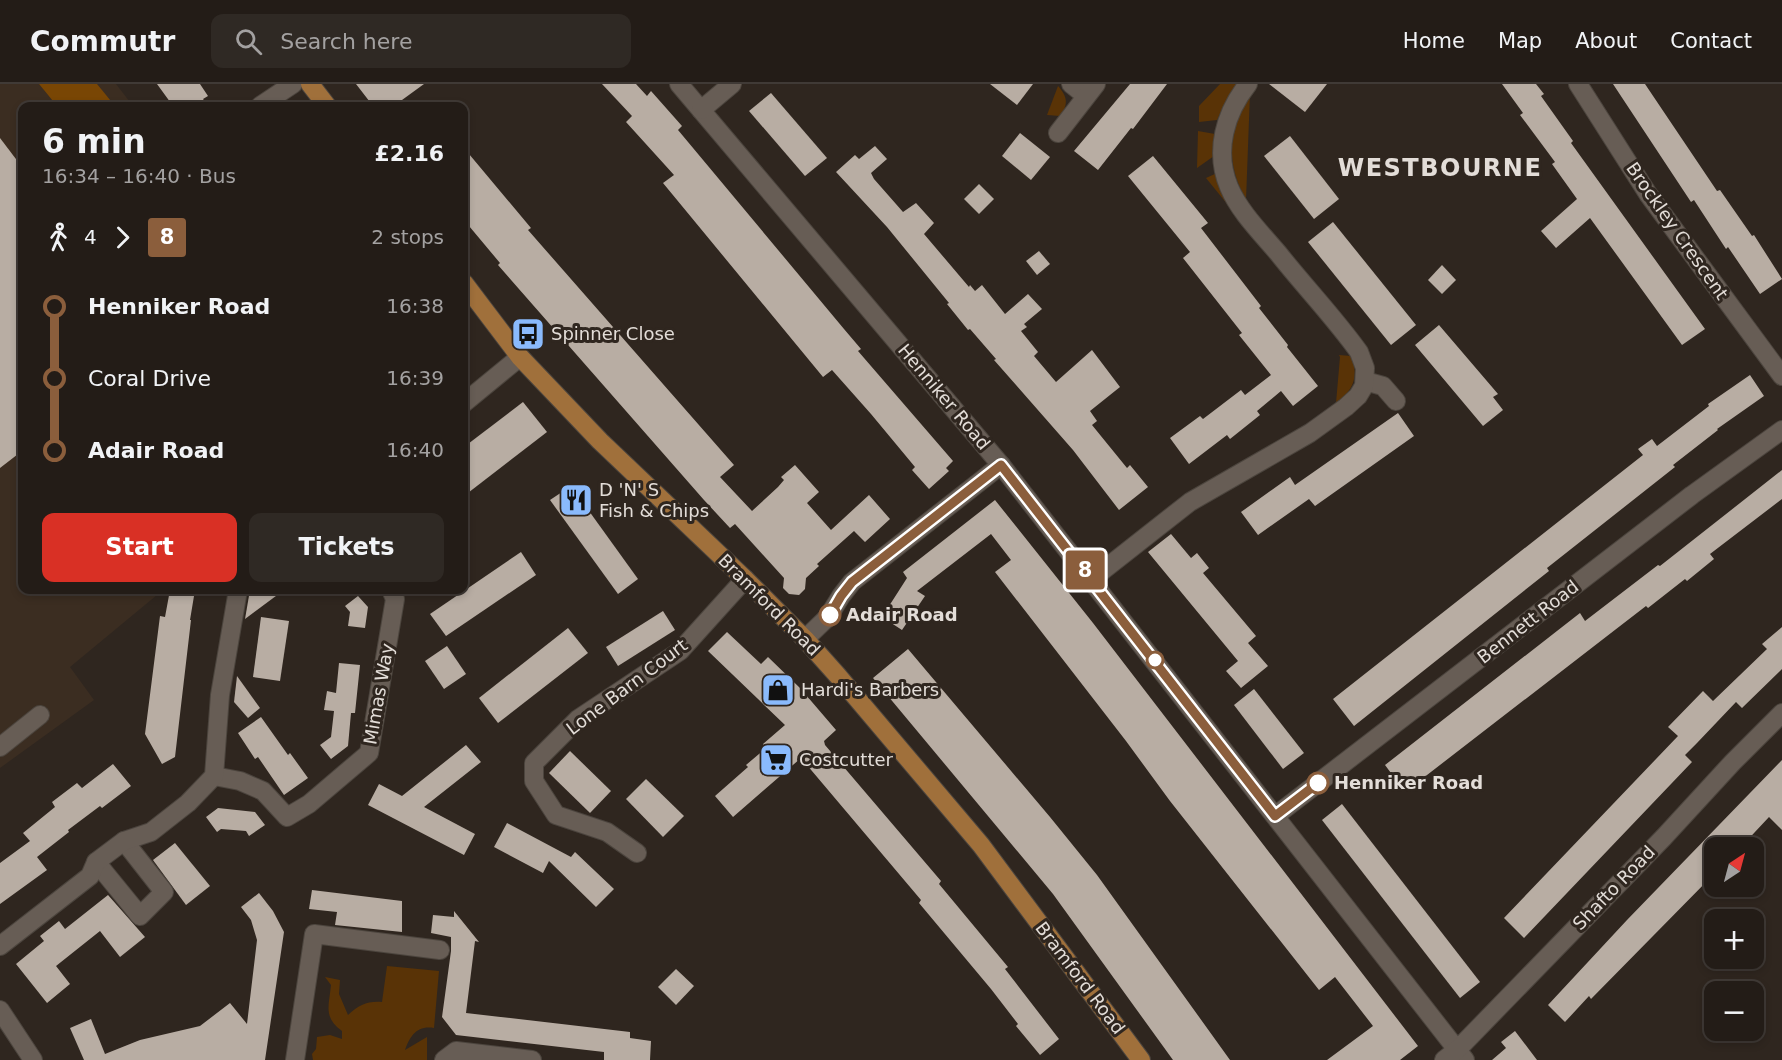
<!DOCTYPE html>
<html lang="en">
<head>
<meta charset="utf-8">
<style>
	:root { --surface:#231c17; --page:#2f2924; --text:#f1f3f6; --muted:#a3a1a1; --line:#403a36; --accent:#d93025 }
	body { margin:0; font-family:"DejaVu Sans",sans-serif; background:var(--page); color:var(--text); height:100vh; display:flex; flex-direction:column; font-size:22px; white-space:nowrap }
	* { box-sizing:border-box; margin:0 }
	p { font-size:20px; color:var(--muted) }
	.icon { flex:none; width:33px; height:33px; fill:none; stroke:currentColor; stroke-width:2; stroke-linecap:round; stroke-linejoin:round }
	.map { position:relative; flex:1; overflow:hidden }
	.details { position:absolute; left:18px; top:18px; width:450px; height:492px; display:flex; flex-direction:column; background:var(--surface); border-radius:12px; box-shadow:0 3px 9px #0003,0 0 0 2px var(--line) }
	.details>* { flex:none }
	.badge { padding:0 12px; border-radius:4px; font-size:21px; line-height:39px }
	.needle { width:39px; rotate:36deg }
	.buttons { position:absolute; left:1704px; top:753px; display:grid; gap:12px }
	.buttons a { display:grid; place-items:center; width:60px; height:60px; border-radius:12px; background:var(--surface); box-shadow:0 3px 9px #0003,0 0 0 2px var(--line); font-size:30px }
	.map>.badge { position:absolute; translate:-50% -50%; box-shadow:0 0 0 3px #fff }
	.legs { display:flex; align-items:center; gap:9px; height:66px; padding:0 24px; font-size:20px }
	.legs p { margin-inline-start:auto }
	.headline { display:flex; align-items:center; justify-content:space-between; height:102px; padding:0 24px }
	h1 { font-size:33px; font-weight:700; line-height:45px }
	.button { display:flex; gap:12px; margin-top:auto; padding:12px 24px }
	.button a { flex:1; height:69px; border-radius:12px; background:var(--accent); color:#fff; font-size:24px; font-weight:700; line-height:69px; text-align:center }
	.button a+a { background:var(--page); color:var(--text) }
	ul { padding:0 24px; list-style:none }
	li { display:flex; align-items:center; gap:21px; height:72px; font-size:22px }
	li i { display:grid; place-items:center; width:9px; height:100%; margin:0 8px; background:currentColor }
	li i::after { content:''; width:15px; height:15px; margin:-8px; border:4px solid; border-radius:50%; background:var(--surface) }
	li p { margin-inline-start:auto }
	li:first-child i { background:linear-gradient(#0000 50%,currentColor 0) }
	li:last-child i { background:linear-gradient(currentColor 50%,#0000 0) }
	header { display:flex; align-items:center; gap:36px; box-sizing:border-box; height:84px; padding:0 30px; background:var(--surface); border-bottom:2px solid var(--line) }
	header strong { font-size:28px }
	nav { display:flex; gap:33px; margin-inline-start:auto; font-size:21px }
	.search { width:420px; height:54px; background:var(--page); display:flex; align-items:center; gap:15px; box-sizing:border-box; padding:0 21px; border-radius:12px; color:var(--muted); font-size:22px }
	.map>svg:first-child { display:block }
	.built { fill:#3b2d21 }
	.green { fill:#593306 }
	.forest { fill:#794604 }
	.building { fill:#b8ada3 }
	.lines { fill:none; stroke-linecap:round; stroke-linejoin:round }
	.minor-casing { stroke:#4c453e; stroke-width:20 }
	.major-casing { stroke:#4c453e; stroke-width:20 }
	.minor { stroke:#675d55; stroke-width:18 }
	.major { stroke:#a0703b; stroke-width:18 }
	.line-1-casing { stroke:#fff; stroke-width:14 }
	.line-1 { stroke:#8b5e3c; stroke-width:9 }
	.stop-1-dot { fill:#fff; stroke:#8b5e3c; stroke-width:3 }
	.labels { text-anchor:middle; stroke-width:6; stroke-linejoin:round; paint-order:stroke }
	.street-label { font-size:18px; fill:#e3ddd8; stroke:#2f261f }
	.poi-label { font-size:18px; fill:#e3ddd8; stroke:#2f261f; text-anchor:start }
	.stop-label { font-size:18px; font-weight:bold; fill:#e3ddd8; stroke:#2f261f; text-anchor:start }
	.district-label { font-size:24px; font-weight:bold; letter-spacing:1.5px; fill:#e3ddd8; stroke:#2f261f }
</style>
</head>
<body>
<header>
<strong>Commutr</strong>
<div class="search"><svg class="icon" aria-label="search" viewBox="0 0 24 24"><circle cx="10" cy="10" r="6"/><path d="M15 15l6 6"/></svg>Search here</div>
<nav><a>Home</a><a>Map</a><a>About</a><a>Contact</a></nav>
</header>
<div class="map">
<svg width="1782" height="976" viewBox="0 0 1782 976">
	<rect width="100%" height="100%" fill="#2f261f"/>
	<g class="built">
		<path d="M0,0H39L57,22H22V506H163L70,583L94,616L0,684Z"/>
		<path d="M87,0H116L133,22H58Z"/>
	</g>
	<g class="green">
		<path d="M1220,0H1239L1226,17L1217,36L1199,38V22Z"/>
		<path d="M1058,2C1067,12 1069,20 1060,32L1047,31Z"/>
		<path d="M1250,9L1246,116C1225,77 1228,47 1250,9Z"/>
		<path d="M1198,47L1215,50L1214,72L1197,84Z"/>
		<path d="M1217,89L1232,126L1206,94Z"/>
		<path d="M1339,271L1351,272C1359,291 1354,307 1336,319L1340,273Z"/>
		<path d="M387,882L439,887L434,944C417,941 410,952 405,966L427,953V976H313L312,970L316,965L317,953L330,951L342,955V947C323,933 329,922 331,901L325,893L340,896L339,910L348,931C359,921 367,917 382,918Z"/>
	</g>
	<path class="forest" d="M39,0H97L115,22H57Z"/>
	<g class="building">
		<path d="M157,0H200L208,12L203,15L208,22H173Z"/>
		<path d="M356,0H424L402,16L406,22H373Z"/>
		<path d="M602,0H636L647,12L651,7L682,42L678,46L844,245L861,265L858,267L953,377L946,384L949,387L929,405L912,386L915,383L871,330L832,286L823,293L663,99L674,91L626,38L632,32Z"/>
		<path d="M990,0H1033L1017,21Z"/>
		<path d="M1130,0H1167L1133,45L1131,44L1098,86L1074,67Z"/>
		<path d="M1269,0H1327L1305,28Z"/>
		<path d="M1502,0H1536L1544,10L1541,12L1573,57L1571,59L1705,245L1682,261L1590,134L1556,164L1541,147L1577,115L1552,80L1555,78L1520,31L1523,29Z"/>
		<path d="M1613,0H1645L1717,107L1720,106L1752,152L1754,151L1782,195L1760,210L1728,163L1726,165L1694,116L1691,118Z"/>
		<path d="M771,9L827,74L805,92L749,27Z"/>
		<path d="M1020,49L1050,73L1031,96L1002,72Z"/>
		<path d="M1290,52L1339,115L1314,135L1264,72Z"/>
		<path d="M0,54L22,83V367L0,384Z"/>
		<path d="M875,62L887,75L871,89L874,95L903,128L916,119L934,139L924,150L969,203L970,201L975,207L982,201L1005,230L1028,210L1042,225L1024,240L1027,243L1021,247L1038,268L1034,272L1056,298L1092,266L1120,303L1090,327L1097,337L1092,341L1127,384L1130,381L1148,403L1119,426L1073,366L994,276L996,275L970,245L968,246L947,220L949,219L887,143L836,88L855,71L859,75Z"/>
		<path d="M464,64L531,144L528,146L734,381L720,393L752,427L778,403L784,396L781,393L795,381L819,408L807,419L831,446L869,411L890,435L865,458L854,447L817,480L819,482L806,494L805,505L799,511L789,510L783,504L784,494L735,440L730,444L704,416L498,181L500,179L464,136Z"/>
		<path d="M1153,72L1208,139L1201,144L1261,222L1259,224L1288,261L1287,263L1318,302L1293,322L1281,307L1257,327L1260,331L1230,355L1227,351L1189,380L1170,354L1200,332L1203,335L1241,306L1245,311L1271,291L1239,251L1242,249L1183,174L1190,168L1128,92Z"/>
		<path d="M979,100L994,115L979,130L964,115Z"/>
		<path d="M1333,138L1416,241L1391,261L1308,158Z"/>
		<path d="M1039,167L1050,180L1037,191L1026,177Z"/>
		<path d="M1442,181L1456,196L1442,210L1428,196Z"/>
		<path d="M1439,241L1498,310L1493,313L1503,326L1483,342L1415,261Z"/>
		<path d="M1750,291L1764,312L1717,345L1718,346L1673,381L1675,383L1547,484L1549,487L1354,642L1333,615L1643,371L1638,365L1652,355L1657,362L1709,322L1708,320Z"/>
		<path d="M523,318L547,348L464,412V363Z"/>
		<path d="M1398,329L1414,352L1315,422L1309,415L1258,451L1241,428L1290,393L1295,401Z"/>
		<path d="M1782,386V415L1710,470L1714,475L1687,497L1685,495L1648,524L1646,522L1611,549L1405,708L1385,681L1580,529L1585,537L1658,481L1660,482Z"/>
		<path d="M571,402L638,495L618,510L550,416Z"/>
		<path d="M995,416L1093,539L1418,962L1400,976H1327L1373,942L1335,893L1319,906L1170,717L1126,657L995,488L1011,476L991,450L917,507L925,512L902,546L882,533L907,494L903,488Z"/>
		<path d="M1171,450L1191,474L1197,469L1209,484L1203,489L1256,552L1248,559L1268,582L1241,604L1226,587L1238,577L1148,468Z"/>
		<path d="M521,468L536,491L446,552L430,530Z"/>
		<path d="M170,506H195L190,536H191L175,673L162,680L145,650L160,532L165,533Z"/>
		<path d="M250,506H284L245,535Z"/>
		<path d="M358,512L368,523L365,544L348,542L350,528L345,522Z"/>
		<path d="M663,527L675,546L618,582L606,563Z"/>
		<path d="M261,533L289,537L280,597L253,593Z"/>
		<path d="M1782,543V585L1742,624L1736,618L1697,659L1685,671L1692,678L1524,854L1504,834L1678,652L1668,643L1703,607L1713,617L1767,565L1762,560Z"/>
		<path d="M568,544L588,569L498,639L479,614Z"/>
		<path d="M727,548L761,580L768,573L800,604L836,646L824,657L825,661L941,797L939,800L1008,883L1005,885L1059,955L1040,971L1016,942L1018,940L991,905L919,819L921,816L801,674L733,733L715,712L748,683L746,681L766,664L763,660L785,641L708,567Z"/>
		<path d="M447,562L466,590L444,605L425,577Z"/>
		<path d="M908,565L1050,733L1097,791L1230,976H1173L1053,810L873,594Z"/>
		<path d="M339,579L360,581L355,629H351L348,662L331,675L320,661L331,653L334,627L324,626L327,607L336,609Z"/>
		<path d="M237,592L260,624L248,634L234,618Z"/>
		<path d="M1254,605L1304,669L1283,685L1234,621Z"/>
		<path d="M261,633L288,671L290,669L308,694L284,711L258,673L255,675L238,649Z"/>
		<path d="M466,661L481,678L424,723L475,750L464,771L368,721L379,700L402,712Z"/>
		<path d="M570,667L611,707L590,729L549,689Z"/>
		<path d="M1782,676V746L1769,733L1740,764H1714V790L1591,915L1589,912L1565,938L1548,921L1627,836Z"/>
		<path d="M113,680L131,702L102,724L100,722L68,746L69,748L37,773L47,786L0,820V779L30,757L23,749L55,723L52,718L77,699L82,704Z"/>
		<path d="M646,695L684,732L663,753L626,715Z"/>
		<path d="M1342,720L1480,898L1460,914L1322,736Z"/>
		<path d="M218,724L255,728L265,741L249,752L246,747L221,745L217,748L206,733Z"/>
		<path d="M507,739L571,773L575,768L614,805L596,823L549,777L543,789L494,763Z"/>
		<path d="M175,759L210,802L186,821L153,776Z"/>
		<path d="M312,806L402,817V848L335,841L337,828L309,825Z"/>
		<path d="M259,809L273,827L284,848L265,976H84L70,944L91,935L105,970L140,956L200,942L230,919L247,940L257,856L251,836L241,823Z"/>
		<path d="M108,811L145,853L120,873L100,847L56,882L70,900L47,919L16,880L44,857L40,852L59,837L65,845Z"/>
		<path d="M454,827L479,858L475,857L466,929L630,948V954L651,957L650,976H604V968L456,951L442,933L451,867V853L431,849L433,831L454,833Z"/>
		<path d="M676,885L694,902L676,921L658,903Z"/>
		<path d="M1515,947L1537,976H1492L1506,964L1501,958Z"/>
	</g>
	<g class="lines">
		<defs>
			<g id="minor">
				<path d="M679,0L1001,381L1465,976"/>
				<path d="M1071,0L1086,12"/>
				<path d="M1578,0L1648,110L1782,292"/>
				<path d="M260,22L293,0"/>
				<path d="M701,26L732,0"/>
				<path d="M1058,49L1096,0"/>
				<path d="M1365,297L1383,302L1396,317"/>
				<path d="M464,319L520,273"/>
				<path d="M1092,495L1190,418L1310,349L1346,323L1358,312L1364,302L1365,284L1359,268C1334,233 1304,202 1278,169C1261,149 1239,127 1229,103C1214,67 1225,29 1248,0"/>
				<path d="M805,555L828,533L841,512L852,498L1001,381"/>
				<path d="M0,663L40,631"/>
				<path d="M214,692L240,697L263,707L287,733L309,720L369,669L395,515L391,506"/>
				<path d="M1275,732L1692,411L1782,346"/>
				<path d="M637,769L607,748L556,731L534,697V679L578,635L680,567L745,495"/>
				<path d="M96,778L140,832L164,808L124,757"/>
				<path d="M0,862L90,792L96,778L124,757L151,748L188,719L214,692L220,611L238,506"/>
				<path d="M0,926L33,976"/>
				<path d="M295,976L314,850L440,866"/>
				<path d="M444,976L456,967L532,976"/>
				<path d="M1444,976L1457,966L1664,753L1733,678L1782,629"/>
			</g>
			<g id="major">
				<path d="M310,0L327,22"/>
				<path d="M464,199L520,273L600,357L745,495L805,555L838,592L981,761L1141,976"/>
			</g>
		</defs>
		<use href="#minor" class="minor-casing"/>
		<use href="#major" class="major-casing"/>
		<use href="#minor" class="minor"/>
		<use href="#major" class="major"/>
	</g>
	<g class="lines">
		<defs>
			<path id="line-1" d="M830,531L841,512L852,498L1001,381L1275,732L1318,699"/>
		</defs>
		<use href="#line-1" class="line-1-casing"/>
		<use href="#line-1" class="line-1"/>
	</g>
	<defs>
		<symbol id="bus-square" viewBox="-11 -11 22 22"><rect x="-9" y="-9" width="18" height="18" rx="4" fill="#8abafc" stroke="#2f261f"/><path d="M-5-6H5V4H4V6H2V4H-2V6H-4V4H-5ZM-3.5-4V0h7V-4ZM-3.5 1.2v1.5H-2V1.2ZM2 1.2v1.5H3.5V1.2Z" fill="#111"/></symbol>
		<symbol id="restaurant-square" viewBox="-11 -11 22 22"><rect x="-9" y="-9" width="18" height="18" rx="4" fill="#8abafc" stroke="#2f261f"/><path d="M-5-6h1v4h1v-4h1v4h1v-4h1v5L-1.5 .5V6h-2V.5L-5-1ZM5-6V6H3V1.5H1.5Q1.5-4 5-6Z" fill="#111"/></symbol>
		<symbol id="shop-square" viewBox="-11 -11 22 22"><rect x="-9" y="-9" width="18" height="18" rx="4" fill="#8abafc" stroke="#2f261f"/><path d="M-5-2.5h2.3a2.7 3.5 0 0 1 5.4 0H5L5.5 6h-11ZM-1.5-2.5h3a1.5 2.3 0 0 0-3 0Z" fill="#111"/></symbol>
		<symbol id="supermarket-square" viewBox="-11 -11 22 22"><rect x="-9" y="-9" width="18" height="18" rx="4" fill="#8abafc" stroke="#2f261f"/><path d="M-6-5.5h2.5l.6 2H6L4.5 2H-2.5L-4.4-4H-6ZM-1.5 3.2a1.3 1.3 0 1 0 .1 0ZM3 3.2a1.3 1.3 0 1 0 .1 0Z" fill="#111"/></symbol>
	</defs>
	<g fill-rule="evenodd">
		<use href="#bus-square" x="509" y="231" width="38" height="38"/>
		<use href="#restaurant-square" x="557" y="397" width="38" height="38"/>
		<use href="#shop-square" x="759" y="587" width="38" height="38"/>
		<use href="#supermarket-square" x="757" y="657" width="38" height="38"/>
	</g>
	<g class="stop-1-dot">
		<circle cx="830" cy="531" r="10"/>
		<circle cx="1155" cy="576" r="8"/>
		<circle cx="1318" cy="699" r="10"/>
	</g>
	<g class="labels">
		<g class="street-label">
			<text transform="translate(1677 147) rotate(55)" y="6">Brockley Crescent</text>
			<text transform="translate(944 313) rotate(50)" y="6">Henniker Road</text>
			<text transform="translate(769 521) rotate(45)" y="6">Bramford Road</text>
			<text transform="translate(1528 538) rotate(-38)" y="6">Bennett Road</text>
			<text transform="translate(627 603) rotate(-37)" y="6">Lone Barn Court</text>
			<text transform="translate(379 610) rotate(-80)" y="6">Mimas Way</text>
			<text transform="translate(1614 804) rotate(-46)" y="6">Shafto Road</text>
			<text transform="translate(1080 894) rotate(53)" y="6">Bramford Road</text>
		</g>
		<g class="poi-label">
			<text x="551" y="256">Spinner Close</text>
			<text x="599" y="412">D 'N' S<tspan x="599" dy="21">Fish &amp; Chips</tspan></text>
			<text x="801" y="612">Hardi's Barbers</text>
			<text x="799" y="682">Costcutter</text>
		</g>
		<g class="stop-label">
			<text x="846" y="537">Adair Road</text>
			<text x="1334" y="705">Henniker Road</text>
		</g>
		<g class="district-label">
			<text x="1440" y="92">WESTBOURNE</text>
		</g>
	</g>
</svg>
<div class="buttons">
<a><svg class="needle" viewBox="-14 -14 28 28"><path d="M0-13l5 13h-10z" fill="#e53935"/><path d="M0 13l5-13h-10z" fill="#a3a1a1"/></svg></a>
<a>+</a>
<a>−</a>
</div>
<b class="badge" style="left:1085px;top:486px;background:#8b5e3c;color:#fff">8</b>
<section class="details">
<div class="headline"><div><h1>6 min</h1><p>16:34 – 16:40 · Bus</p></div><b>£2.16</b></div>
<div class="legs"><svg class="icon" aria-label="walk" viewBox="0 0 24 24"><circle cx="13" cy="4" r="2"/><path d="M13 8l-2 6 4 7M11 14l-3 7M7 12l3-4h3l4 4"/></svg>4<svg class="icon" aria-label="forward" viewBox="0 0 24 24"><path d="M9 5l7 7-7 7"/></svg><b class="badge" style="background:#8b5e3c;color:#fff">8</b><p>2 stops</p></div>
<ul>
<li><i style="color:#8b5e3c"></i><b>Henniker Road</b><p>16:38</p></li>
<li><i style="color:#8b5e3c"></i><span>Coral Drive</span><p>16:39</p></li>
<li><i style="color:#8b5e3c"></i><b>Adair Road</b><p>16:40</p></li>
</ul>
<div class="button"><a>Start</a><a>Tickets</a></div>
</section>
</div>
</body>
</html>
